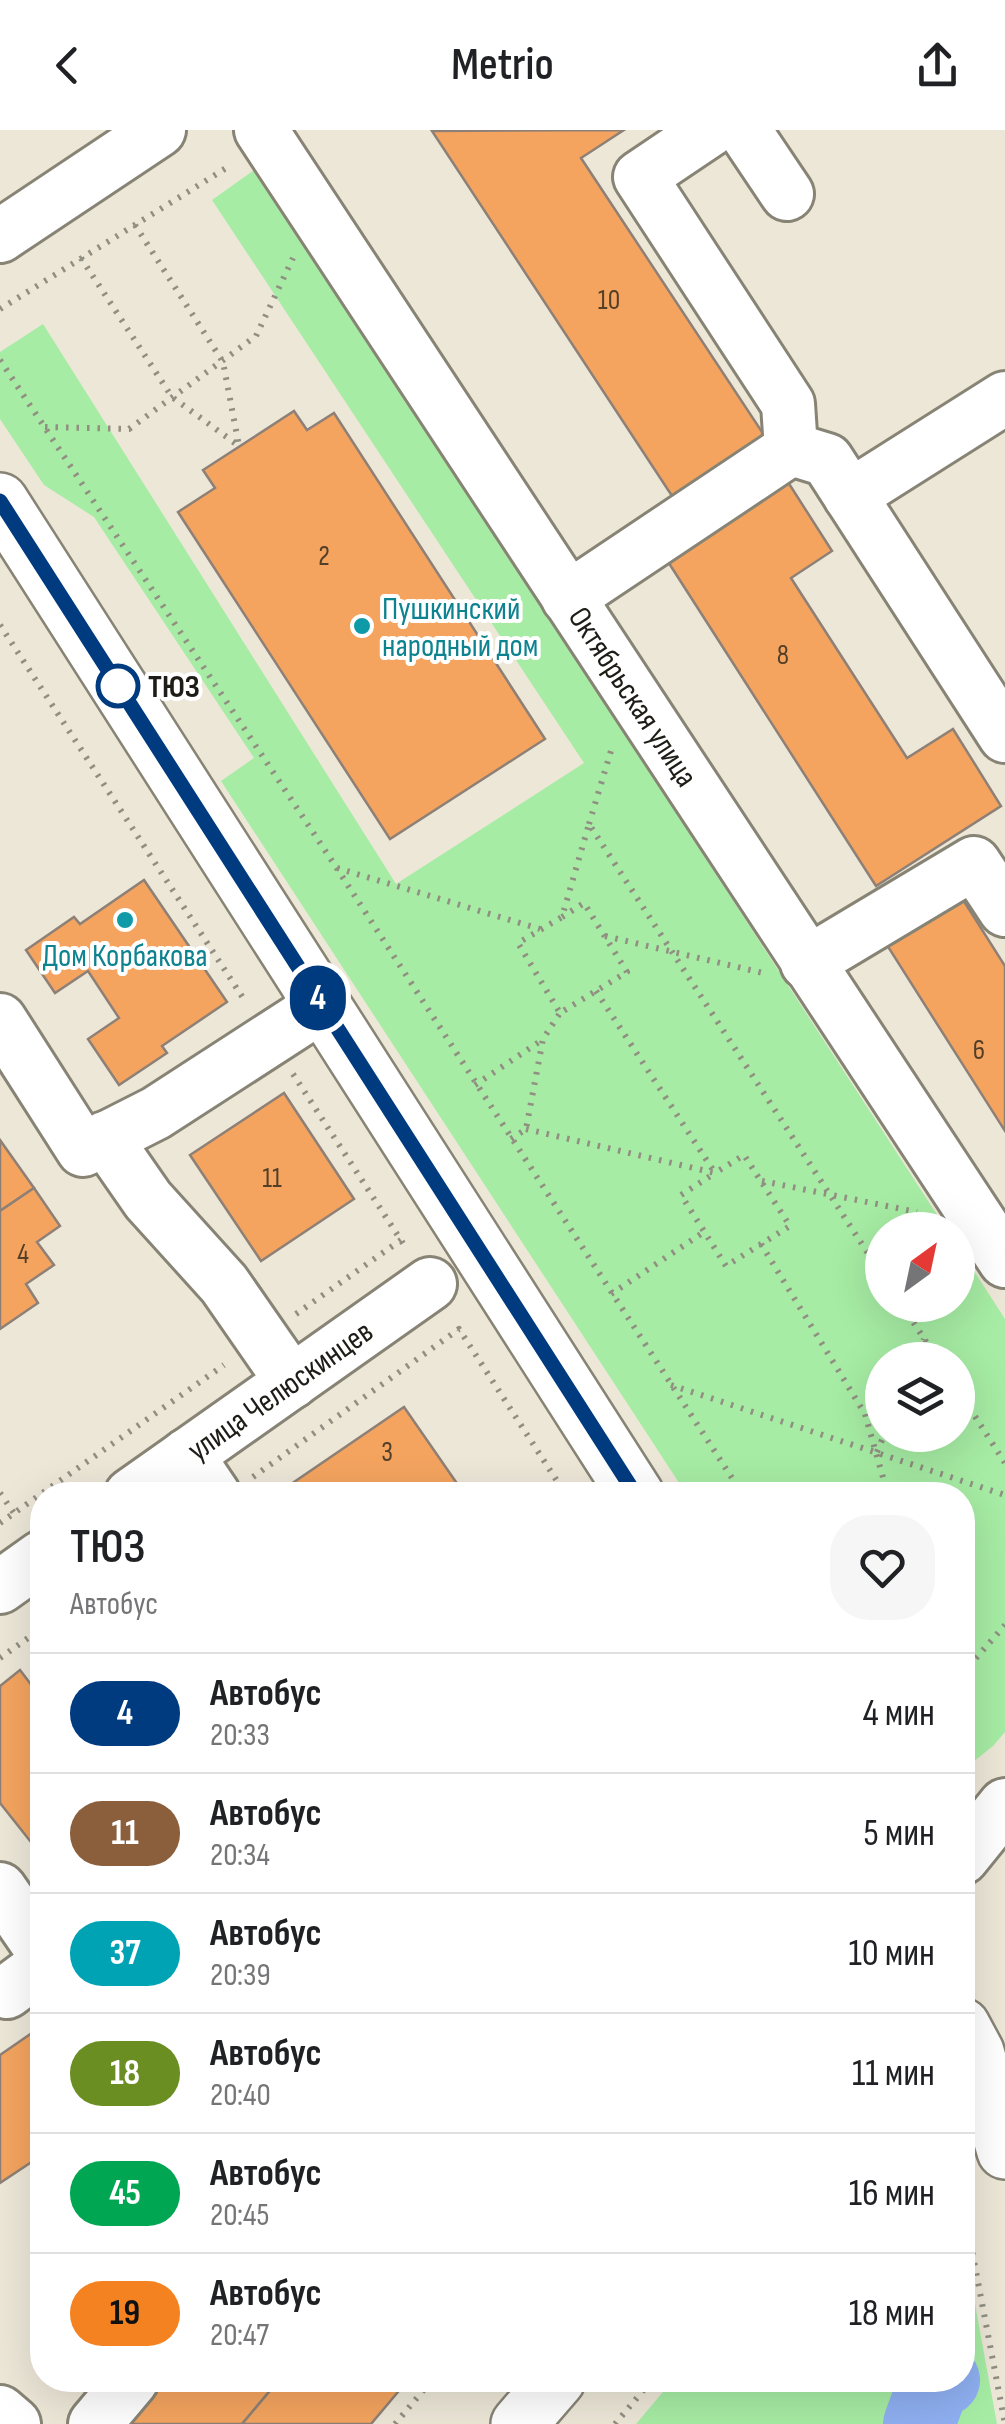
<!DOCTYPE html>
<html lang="ru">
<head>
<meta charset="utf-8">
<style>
	:root { --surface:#fff; --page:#f6f6f6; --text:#202124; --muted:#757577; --line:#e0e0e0 }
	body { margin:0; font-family:"Sofia Sans Condensed",sans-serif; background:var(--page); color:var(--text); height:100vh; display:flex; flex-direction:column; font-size:38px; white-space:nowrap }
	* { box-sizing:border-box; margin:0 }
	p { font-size:32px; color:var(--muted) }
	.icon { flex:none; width:55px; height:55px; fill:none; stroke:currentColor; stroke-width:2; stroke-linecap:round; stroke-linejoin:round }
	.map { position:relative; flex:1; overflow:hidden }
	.details { position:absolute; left:30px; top:1352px; width:945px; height:910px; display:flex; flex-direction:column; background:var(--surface); border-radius:40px; box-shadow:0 10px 40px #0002 }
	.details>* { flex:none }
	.badge { padding:0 20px; border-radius:32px; font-size:35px; line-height:65px }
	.needle { width:65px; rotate:33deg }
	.fabs { position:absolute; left:865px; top:1082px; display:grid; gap:20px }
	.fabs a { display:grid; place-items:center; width:110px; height:110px; border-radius:50%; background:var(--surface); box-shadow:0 10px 40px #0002; font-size:50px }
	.map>.badge { position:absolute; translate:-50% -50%; box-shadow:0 0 0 5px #fff }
	.round { display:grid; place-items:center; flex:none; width:105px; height:105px; border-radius:40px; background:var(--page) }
	.head { display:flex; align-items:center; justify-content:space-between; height:170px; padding:0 40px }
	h1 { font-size:48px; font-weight:600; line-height:75px }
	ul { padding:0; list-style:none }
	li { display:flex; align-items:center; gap:30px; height:120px; padding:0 40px; border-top:2px solid var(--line) }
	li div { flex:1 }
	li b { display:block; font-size:38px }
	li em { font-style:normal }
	li .badge { min-width:110px; font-weight:700; text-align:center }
	header { display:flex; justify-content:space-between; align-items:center; height:130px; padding:0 40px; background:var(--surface); font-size:45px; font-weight:600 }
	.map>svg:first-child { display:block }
	.green { fill:#a6eca4; fill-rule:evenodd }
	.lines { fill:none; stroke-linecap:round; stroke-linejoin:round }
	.river { stroke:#8eaff1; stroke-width:72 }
	.building { fill:#f4a45f; stroke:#8e8076; stroke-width:2.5 }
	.minor-casing { stroke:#888475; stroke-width:58 }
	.major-casing { stroke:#888475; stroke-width:60 }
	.path { stroke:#918e82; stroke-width:6; stroke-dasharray:2.5 8; stroke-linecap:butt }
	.minor { stroke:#fff; stroke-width:52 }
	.major { stroke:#fff; stroke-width:55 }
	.line-casing { stroke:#fff; stroke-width:22 }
	.line { stroke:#003b80; stroke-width:15 }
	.culture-dot { fill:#0f9aa8; stroke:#fff; stroke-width:4 }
	.stop-dot { fill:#fff; stroke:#003b80; stroke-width:5 }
	.labels { text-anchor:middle; stroke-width:8; stroke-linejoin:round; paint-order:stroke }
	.number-label { font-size:28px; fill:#533e28 }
	.culture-label { font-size:32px; fill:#0d838f; stroke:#fff; text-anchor:start }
	.stop-label { font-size:32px; font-weight:bold; fill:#1d1c16; stroke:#fff; text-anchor:start }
	.street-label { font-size:32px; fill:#1d1c16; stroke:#fff }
</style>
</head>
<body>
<header><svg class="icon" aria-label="back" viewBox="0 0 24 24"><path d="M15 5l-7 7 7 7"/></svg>Metrio<svg class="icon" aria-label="share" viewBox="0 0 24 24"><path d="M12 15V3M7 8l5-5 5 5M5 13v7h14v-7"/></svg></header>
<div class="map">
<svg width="1005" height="2294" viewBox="0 0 1005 2294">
	<rect width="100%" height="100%" fill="#ece7d7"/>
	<g class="green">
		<path d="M257,38L947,1100H882V1175H958V1116L1005,1189V1602L993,1616L963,1640L962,1365H687L221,651L254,628L94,387L44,355L0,289V222L43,194L396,754L584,633L212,70ZM882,1230H958V1305H882Z"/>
		<path d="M966,2125L997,2294H636L673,2250H962V2126Z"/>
	</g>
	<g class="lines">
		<path class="river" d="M919,2294L933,2256L944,2250"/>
	</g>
	<g class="building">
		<path d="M624,0L581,28L768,311L676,372L432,1Z"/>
		<path d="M294,281L307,300L334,283L545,609L390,709L178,382L215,358L203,340Z"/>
		<path d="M786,349L832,421L791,448L907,628L953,599L1001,676L876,756L665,427Z"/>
		<path d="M144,750L227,872L162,916L167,923L119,955L88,909L119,888L88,841L55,863L26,820L74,787L80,794Z"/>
		<path d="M960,765L1005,836V1001L885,812Z"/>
		<path d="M284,963L354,1069L261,1131L190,1025Z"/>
		<path d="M0,1010L34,1058L0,1081Z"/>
		<path d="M34,1058L60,1096L37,1112L54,1135L26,1154L38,1173L0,1199V1081Z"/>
		<path d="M404,1277L465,1365H275Z"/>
		<path d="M20,1540L42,1569V1726L0,1673V1556Z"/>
		<path d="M42,1896V2025L0,2053V1925Z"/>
		<path d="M165,2250H279L242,2294H128Z"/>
		<path d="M279,2250H408L371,2294H242Z"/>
	</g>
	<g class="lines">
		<defs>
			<g id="minor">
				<path id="s1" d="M261,0L1005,1131"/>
				<path d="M710,0L640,47L788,274L791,319L827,330L1005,606"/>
				<path d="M744,0L787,64"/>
				<path d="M0,106L159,0"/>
				<path d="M850,366L1005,268"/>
				<path d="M568,468L791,319"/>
				<path d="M807,833L974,733L1005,780"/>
				<path d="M0,890L83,1020L156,983L323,875"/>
				<path d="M105,1008L148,1070L224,1154L292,1252"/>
				<path d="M187,1325L214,1365"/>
				<path id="s2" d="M131,1365L430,1154"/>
				<path d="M0,1457L42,1427"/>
				<path d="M962,1728L1005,1675"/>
				<path d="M0,1759L42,1820"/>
				<path d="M7,1862L42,1836"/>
				<path d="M0,2282L14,2294"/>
				<path d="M95,2294L132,2250"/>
			</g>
			<g id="major">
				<path d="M0,371L636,1365"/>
				<path d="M962,1896L976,1922L1005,2021"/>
				<path d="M519,2294L557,2250"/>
			</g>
		</defs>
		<use href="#minor" class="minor-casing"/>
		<use href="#major" class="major-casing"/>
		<g class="path">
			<path d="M135,95L223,232L239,316"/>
			<path d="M81,128L172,267L239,316"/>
			<path d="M0,179L231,35"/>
			<path d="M0,230L336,737L743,1365"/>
			<path d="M45,297L129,299L256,206L293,128"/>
			<path d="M0,495L245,871"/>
			<path d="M589,694L613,614"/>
			<path d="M337,738L540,799"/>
			<path d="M562,787L584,773L627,842L560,883L518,813L562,787L589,694L882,1145"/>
			<path d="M605,806L763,843"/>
			<path d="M596,861L715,1043"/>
			<path d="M293,944L406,1118"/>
			<path d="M475,955L542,910"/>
			<path d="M526,999L715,1043L744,1025L790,1096L726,1136L681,1065L715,1043"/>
			<path d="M511,1009L526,999L543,909L560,883"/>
			<path d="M762,1051L917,1082"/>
			<path d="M761,1114L865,1284L888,1365"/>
			<path d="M611,1164L704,1102"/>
			<path d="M902,1175L938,1230"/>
			<path d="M296,1184L401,1110"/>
			<path d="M916,1230L924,1209"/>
			<path d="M671,1255L1005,1365"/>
			<path d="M958,1260L1005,1333"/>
			<path d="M877,1322L884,1305"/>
			<path d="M253,1347L459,1199L566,1365"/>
			<path d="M0,1363L14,1383"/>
			<path d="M0,1393L224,1235"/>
			<path d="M0,1528L42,1498"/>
			<path d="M962,1544L1005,1495"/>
			<path d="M962,2111L970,2110L1005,2294"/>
			<path d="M395,2294L432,2250"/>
			<path d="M615,2294L652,2250"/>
		</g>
		<use href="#minor" class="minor"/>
		<use href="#major" class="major"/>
	</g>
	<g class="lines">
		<defs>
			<path id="line" d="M0,371L636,1365"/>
		</defs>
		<use href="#line" class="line-casing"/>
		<use href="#line" class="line"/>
	</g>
	<g class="culture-dot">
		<circle cx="362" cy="496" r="10"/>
		<circle cx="125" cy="790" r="10"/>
	</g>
	<circle class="stop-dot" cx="118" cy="556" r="20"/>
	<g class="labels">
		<g class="number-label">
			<text x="609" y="179">10</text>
			<text x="324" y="435">2</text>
			<text x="783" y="534">8</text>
			<text x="979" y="929">6</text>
			<text x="272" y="1057">11</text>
			<text x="23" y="1133">4</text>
			<text x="387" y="1331">3</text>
		</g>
		<g class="culture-label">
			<text x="382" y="489">Пушкинский<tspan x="382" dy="37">народный дом</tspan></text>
			<text x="125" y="836" text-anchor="middle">Дом Корбакова</text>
		</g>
		<g class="stop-label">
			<text x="148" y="567">ТЮЗ</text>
		</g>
		<g class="street-label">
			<text dy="11" stroke="none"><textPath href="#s1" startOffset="678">Октябрьская улица</textPath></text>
			<text dy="11" stroke="none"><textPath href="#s2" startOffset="182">улица Челюскинцев</textPath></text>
		</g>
	</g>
</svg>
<div class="fabs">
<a><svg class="needle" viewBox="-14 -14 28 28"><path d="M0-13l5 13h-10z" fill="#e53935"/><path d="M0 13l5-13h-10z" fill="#757577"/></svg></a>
<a><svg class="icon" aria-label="layers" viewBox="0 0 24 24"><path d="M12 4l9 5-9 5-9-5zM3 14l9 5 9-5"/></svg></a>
</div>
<b class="badge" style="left:318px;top:868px;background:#003b80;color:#fff">4</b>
<section class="details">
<div class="head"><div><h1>ТЮЗ</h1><p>Автобус</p></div><a class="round"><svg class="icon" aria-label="heart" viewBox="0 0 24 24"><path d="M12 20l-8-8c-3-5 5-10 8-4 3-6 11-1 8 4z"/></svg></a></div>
<ul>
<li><span class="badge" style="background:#003b80;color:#fff">4</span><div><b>Автобус</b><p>20:33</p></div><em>4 мин</em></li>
<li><span class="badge" style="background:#8b5e3c;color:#fff">11</span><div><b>Автобус</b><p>20:34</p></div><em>5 мин</em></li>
<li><span class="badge" style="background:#00a3b4;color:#fff">37</span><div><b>Автобус</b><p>20:39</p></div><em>10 мин</em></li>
<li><span class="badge" style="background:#6b8e23;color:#fff">18</span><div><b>Автобус</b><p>20:40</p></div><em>11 мин</em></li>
<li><span class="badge" style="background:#00a651;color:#fff">45</span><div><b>Автобус</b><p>20:45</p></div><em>16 мин</em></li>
<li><span class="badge" style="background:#f58220;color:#111">19</span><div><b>Автобус</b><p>20:47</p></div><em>18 мин</em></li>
</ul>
</section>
</div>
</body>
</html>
